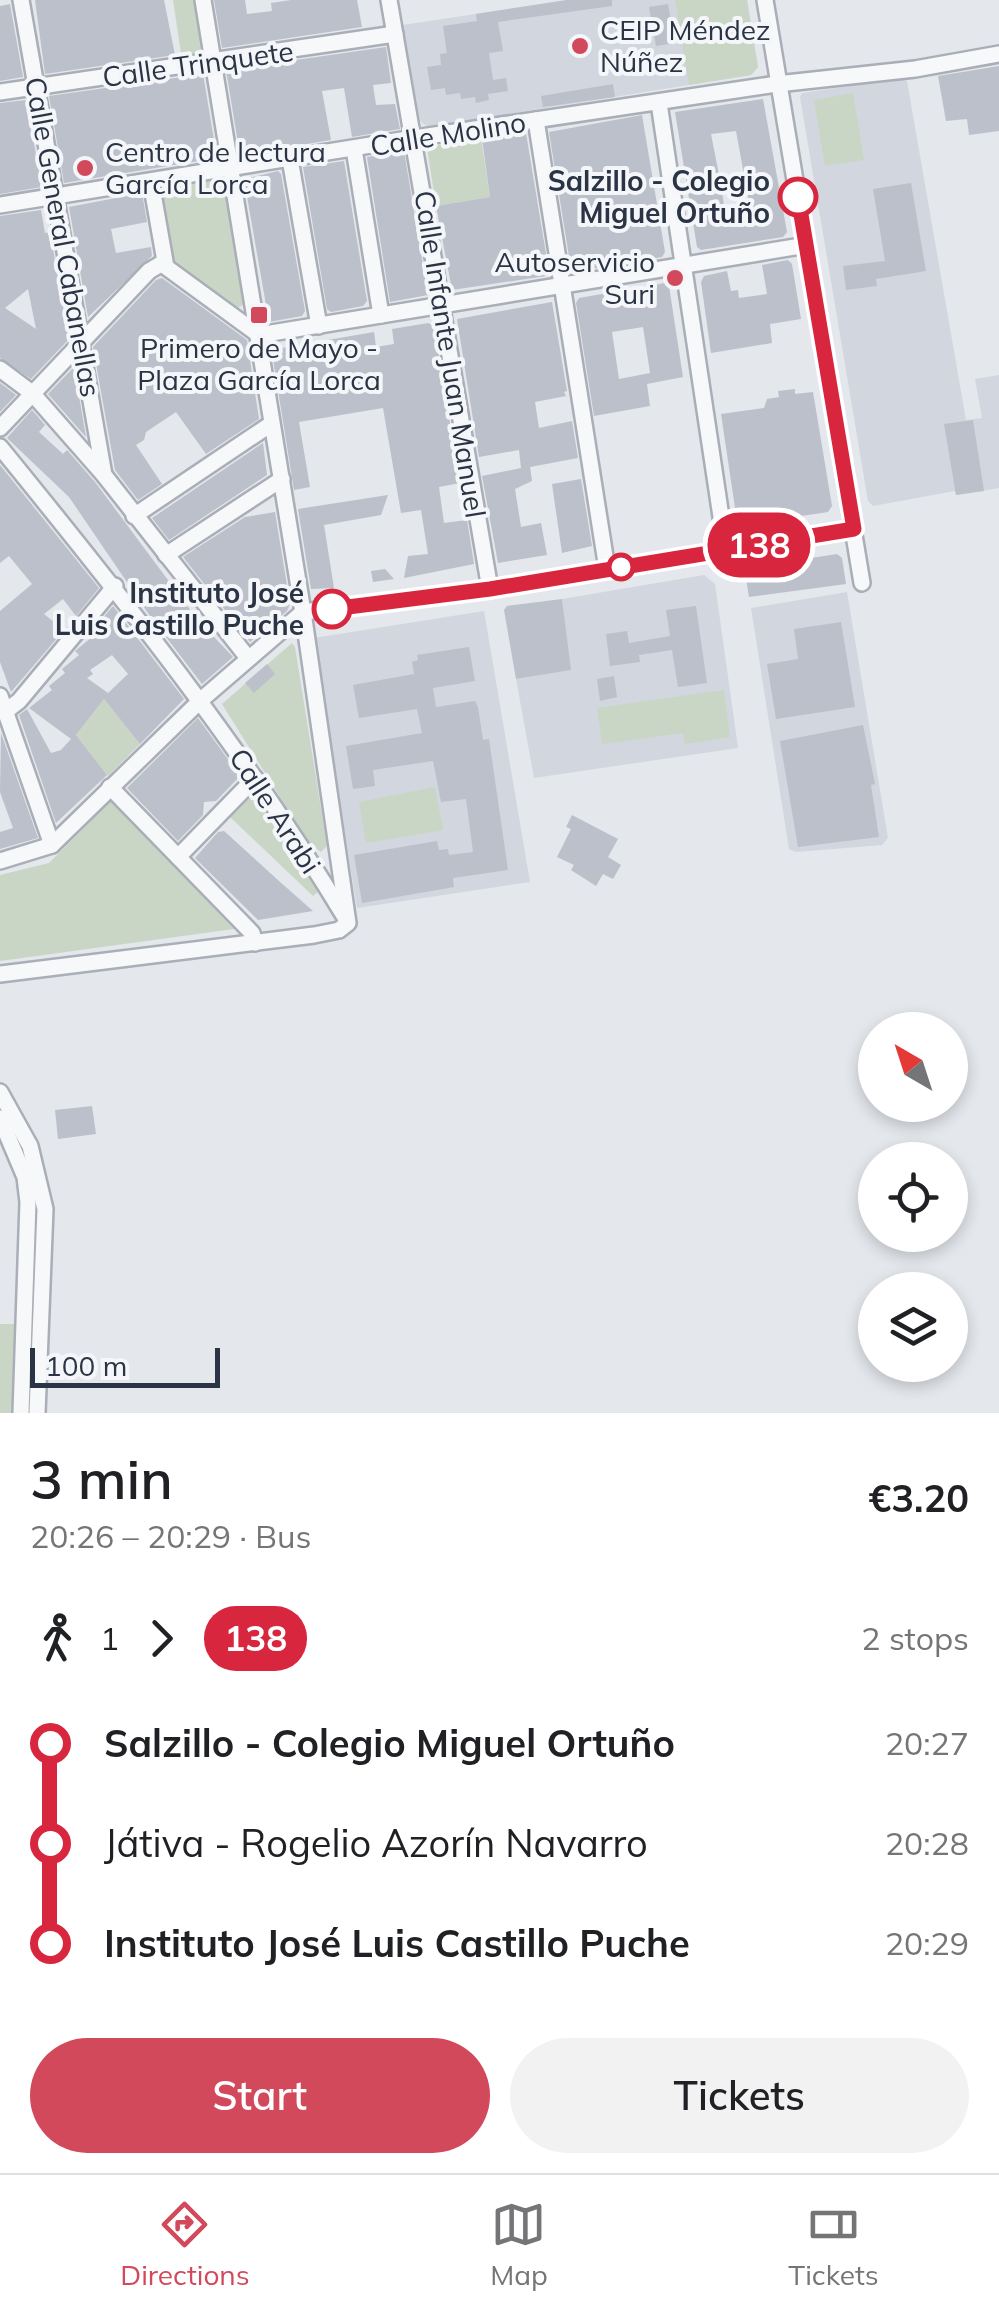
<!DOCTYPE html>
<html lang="en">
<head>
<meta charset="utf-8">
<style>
	:root { --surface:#fff; --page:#f2f2f2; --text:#202124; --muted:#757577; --line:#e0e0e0; --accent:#d1495b }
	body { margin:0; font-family:Mulish,sans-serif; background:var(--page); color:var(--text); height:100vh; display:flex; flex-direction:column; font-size:38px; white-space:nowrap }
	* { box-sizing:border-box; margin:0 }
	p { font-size:32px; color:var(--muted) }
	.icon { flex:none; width:55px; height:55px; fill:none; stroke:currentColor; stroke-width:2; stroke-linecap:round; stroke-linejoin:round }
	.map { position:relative; height:1413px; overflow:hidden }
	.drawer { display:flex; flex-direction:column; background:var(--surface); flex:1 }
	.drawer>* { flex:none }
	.badge { padding:0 20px; border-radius:32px; font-size:35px; line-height:65px }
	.needle { width:65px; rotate:321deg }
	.fabs { position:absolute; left:858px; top:1012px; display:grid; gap:20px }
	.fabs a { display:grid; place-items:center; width:110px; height:110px; border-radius:50%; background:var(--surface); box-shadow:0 5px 15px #0003; font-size:50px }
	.scale { position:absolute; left:30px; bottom:25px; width:190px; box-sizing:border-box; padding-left:10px; border:5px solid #2b3445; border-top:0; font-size:28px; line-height:35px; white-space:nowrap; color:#2b3445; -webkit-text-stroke:8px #f4f6f9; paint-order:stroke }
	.map>.badge { position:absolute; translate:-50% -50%; box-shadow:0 0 0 5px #fff }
	.legs { display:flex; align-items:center; gap:15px; height:110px; padding:0 30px; font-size:32px }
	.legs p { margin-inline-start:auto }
	.overview { display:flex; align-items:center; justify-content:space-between; height:170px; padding:0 30px }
	h1 { font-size:55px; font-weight:600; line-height:75px }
	.action { display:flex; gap:20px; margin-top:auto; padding:20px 30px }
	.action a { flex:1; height:115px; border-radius:60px; background:var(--accent); color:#fff; font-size:40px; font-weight:600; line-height:115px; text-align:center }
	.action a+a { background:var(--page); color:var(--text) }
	ul { padding:0 30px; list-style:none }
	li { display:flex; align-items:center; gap:35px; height:100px; font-size:38px }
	li i { display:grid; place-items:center; width:15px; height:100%; margin:0 12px; background:currentColor }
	li i::after { content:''; width:25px; height:25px; margin:-12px; border:8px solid; border-radius:50%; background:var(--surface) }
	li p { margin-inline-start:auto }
	li:first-child i { background:linear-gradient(#0000 50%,currentColor 0) }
	li:last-child i { background:linear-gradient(currentColor 50%,#0000 0) }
	.tab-bar { display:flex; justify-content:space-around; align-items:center; height:140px; border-top:2px solid var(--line); background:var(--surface); font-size:28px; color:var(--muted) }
	.tab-bar a { display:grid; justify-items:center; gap:5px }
	.tab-bar .current { color:var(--accent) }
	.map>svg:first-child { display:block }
	.built { fill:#d2d6de }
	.green { fill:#c9d6c5 }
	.building { fill:#bbc0ca; fill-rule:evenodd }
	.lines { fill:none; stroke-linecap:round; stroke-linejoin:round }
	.minor-casing { stroke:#a9aeb7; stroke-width:20 }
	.minor { stroke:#f7f8fa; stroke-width:15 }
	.line-1-casing { stroke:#fff; stroke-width:22 }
	.line-1 { stroke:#d7263d; stroke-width:15 }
	.poi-dot { fill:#d1495b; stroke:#f4f6f9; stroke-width:4 }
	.stop-1-dot { fill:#fff; stroke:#d7263d; stroke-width:5 }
	.labels { text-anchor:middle; stroke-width:8; stroke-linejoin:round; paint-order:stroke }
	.poi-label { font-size:28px; fill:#2b3445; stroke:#f4f6f9; text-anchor:start }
	.street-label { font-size:28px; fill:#2b3445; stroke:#f4f6f9 }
	.stop-label { font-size:28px; font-weight:bold; fill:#2b3445; stroke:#f4f6f9; text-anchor:end }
</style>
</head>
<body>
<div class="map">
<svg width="999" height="1413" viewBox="0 0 999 1413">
	<rect width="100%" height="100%" fill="#e4e7ec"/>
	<g class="built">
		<path d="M567,0H747L758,67L751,75L428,127L420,121L403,25Z"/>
		<path d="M903,78L907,81L966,420L982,418L975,379L999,375V488L956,495L955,491L873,506L868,501L800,97L802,93Z"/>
		<path d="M704,575L715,584L738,748L534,778L516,679L570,670L562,599Z"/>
		<path d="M847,592L888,838L882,845L796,852L789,849L751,608Z"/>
		<path d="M484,611L530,882L357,908L314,638Z"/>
	</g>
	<g class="green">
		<path d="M173,0H195L203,53L182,60Z"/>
		<path d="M675,0H747L758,67L751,75L689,85Z"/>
		<path d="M853,93L864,160L825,166L814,100Z"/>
		<path d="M481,138L490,197L436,206L427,147Z"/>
		<path d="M217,178L225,186L244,304L236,309L174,261L162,195L170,185Z"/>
		<path d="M292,643L295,647L327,846L321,852L310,845L222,704Z"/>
		<path d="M724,690L730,737L685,744L683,733L602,744L597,708Z"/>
		<path d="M104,699L140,744L108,776L76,735Z"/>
		<path d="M435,787L443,830L366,843L359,802Z"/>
		<path d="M253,793L318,892L313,896L230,817Z"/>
		<path d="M111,801L234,929L0,961V875L49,863Z"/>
		<path d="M0,1324H17L12,1413H0Z"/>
	</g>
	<g class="building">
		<path d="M35,0H164L175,55L45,74Z"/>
		<path d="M214,0H245L247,14L272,11L271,3L291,0H357L362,27L222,48Z"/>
		<path d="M567,0H612V6L498,22L503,51L489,53L493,80L506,78L508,91L488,94L489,100L476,103L475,97L461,99L460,93L446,95L445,88L431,90L427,67L441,65L440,54L447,53L443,26L477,21L476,14Z"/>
		<path d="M10,4L23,77L0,81V6Z"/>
		<path d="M668,4L675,43L656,46L649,7Z"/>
		<path d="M386,47L391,83L373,85L376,105L395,104L400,129L352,137L344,88L322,91L331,140L240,155L226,70Z"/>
		<path d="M999,66V131L969,135L967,119L946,121L938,76Z"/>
		<path d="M203,74L217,158L64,183L49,96Z"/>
		<path d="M613,84L615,97L543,107L541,96Z"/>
		<path d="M763,99L787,232L783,237L701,250L697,247L675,112ZM736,131L744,175L720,180L711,134ZM746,186L750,209L725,213L722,191Z"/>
		<path d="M26,100L42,187L0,194V103Z"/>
		<path d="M642,115L665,252L662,257L575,272L571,269L549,132Z"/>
		<path d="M526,133L549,272L546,276L452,290L436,206L490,197L482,139Z"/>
		<path d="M404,151L428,295L390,302L367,157Z"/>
		<path d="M344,161L367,301L363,306L331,312L327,309L303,167Z"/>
		<path d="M278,171L281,174L305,311L302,316L269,322L244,179Z"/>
		<path d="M911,183L926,271L876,279L877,286L846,290L843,266L885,261L873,189Z"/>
		<path d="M142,193L147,222L111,229L116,253L151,247L152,256L88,317L69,207Z"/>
		<path d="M41,210L45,233L50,232L69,339L31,379L0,358V216ZM28,289L36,329L5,308Z"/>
		<path d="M788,260L792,264L801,319L770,324L772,343L711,353L701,282L704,276L727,271L731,291L738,290L739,298L767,294L762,265Z"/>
		<path d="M162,278L247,340L259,419L206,454L176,412L146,432L144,440L136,445L162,484L138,500L115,470L93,347L156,280Z"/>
		<path d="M665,283L669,286L683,377L647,384L650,406L594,416L576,303L579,298ZM643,327L650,373L619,379L612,332Z"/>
		<path d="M552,302L567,391L564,392L566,396L535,402L539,428L572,421L578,458L530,467L532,481L515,489L521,527L541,523L547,555L498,563L482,476L521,468L519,450L479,457L457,319Z"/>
		<path d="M428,323L434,326L460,483L439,487L444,523L467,520L474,564L404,578L408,556L428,554L421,510L401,513L383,408L299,422L310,487L294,490L272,353L276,349L374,332L376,347L394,344L392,329Z"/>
		<path d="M74,367L86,437L48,394Z"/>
		<path d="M0,383L16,395L0,412Z"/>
		<path d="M795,389V394L813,392L832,506L828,512L741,525L737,521L721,414L764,408L767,399L779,397L778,391Z"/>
		<path d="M32,410L45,425L39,432L63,454L67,450L95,482L197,619L233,657L202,684L150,616L69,497L7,438Z"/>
		<path d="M973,420L984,491L956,495L944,424Z"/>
		<path d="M263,443L267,475L169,540L152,518Z"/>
		<path d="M0,465L99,588L76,616L63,599L44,614L64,630L11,692L0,662V611L32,584L9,556L0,563Z"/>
		<path d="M581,479L592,546L562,553L552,484Z"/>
		<path d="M388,495L381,515L324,525L334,588L311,589L298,509Z"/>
		<path d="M275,512L290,604L287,611L250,642L183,557L245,517Z"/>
		<path d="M837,554L842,558L846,584L749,597L745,572L748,568Z"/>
		<path d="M385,569L394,579L373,582L371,571Z"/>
		<path d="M562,599L571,670L516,679L504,610L507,606Z"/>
		<path d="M113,606L184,699L140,744L104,699L76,735L107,775L56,823L19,715L27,709L51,753L61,750L71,739L29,708L52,690L49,686L65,673L62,669L79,655L75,651L92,637L89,634ZM112,655L128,674L108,693L87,678L93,674L90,670Z"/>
		<path d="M696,606L707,683L678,687L672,650L639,655L640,662L610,666L606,634L627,631L629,643L670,636L666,610Z"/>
		<path d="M841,622L855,707L776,719L767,664L798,659L794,629Z"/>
		<path d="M469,647L475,681L433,688L436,707L475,701L478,707L483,740L489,739L508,870L453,878L454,887L362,903L354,855L437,841L439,850L448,849L449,855L473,852L466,799L441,802L433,761L373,770L375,786L353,789L346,746L422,733L417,709L359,718L353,685L414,674L412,662L418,660L417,655Z"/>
		<path d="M267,664L275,674L254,693L245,683Z"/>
		<path d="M614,676L617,697L600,701L597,679Z"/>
		<path d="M198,718L240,776L216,801L204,802L203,815L178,841L127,788Z"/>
		<path d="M863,725L875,784L871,785L879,837L798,847L780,741Z"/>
		<path d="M1,733L38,838L0,849V832L13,828L0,792Z"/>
		<path d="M572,815L618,839L608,857L621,865L613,879L603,874L596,886L571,870L574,865L557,857L571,829L566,827Z"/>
		<path d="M224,831L279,881L313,911L258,920L195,858L218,832Z"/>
		<path d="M92,1106L96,1134L58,1139L55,1110Z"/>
	</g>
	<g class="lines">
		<defs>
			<g id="minor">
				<path d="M21,0L104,475"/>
				<path d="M389,0L490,589"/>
				<path d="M765,0L862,583"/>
				<path d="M0,92L395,34"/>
				<path d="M659,103L726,550"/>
				<path d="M536,120L607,569"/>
				<path d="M354,149L381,315"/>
				<path d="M290,159L319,326"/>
				<path d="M151,182L166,267L259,335L807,245"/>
				<path d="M0,205L414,138L777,84L915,69L999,54"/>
				<path d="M0,369L32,393L104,475L248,658"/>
				<path d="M0,428L149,271L164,262"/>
				<path d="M0,447C124,599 245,751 346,919"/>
				<path d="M134,516L271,424"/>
				<path d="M166,555L282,479"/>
				<path d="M0,696L52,845"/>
				<path d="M6,711L19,701L115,586"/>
				<path d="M110,787L252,933L255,943"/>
				<path d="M178,857L255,778"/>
				<path d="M0,861L52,845L201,700L303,612L490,589L853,529"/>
				<path d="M0,974L314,935L339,930L348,923L303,612L203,0"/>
				<path d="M0,1092L30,1146L45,1209L37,1413"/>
				<path d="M0,1118L25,1177L28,1202L21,1413"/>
			</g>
		</defs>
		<use href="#minor" class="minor-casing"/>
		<use href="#minor" class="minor"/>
	</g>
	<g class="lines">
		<defs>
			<path id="line-1" d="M332,609L490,589L854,529L798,197"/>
		</defs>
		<use href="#line-1" class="line-1-casing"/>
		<use href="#line-1" class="line-1"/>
	</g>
	<g class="poi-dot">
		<circle cx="580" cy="46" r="10"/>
		<circle cx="85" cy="168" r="10"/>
		<circle cx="675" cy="278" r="10"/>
		<rect x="249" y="305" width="20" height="20" rx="5"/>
	</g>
	<g class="stop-1-dot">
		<circle cx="798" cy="197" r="18"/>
		<circle cx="621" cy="567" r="12"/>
		<circle cx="332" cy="609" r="18"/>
	</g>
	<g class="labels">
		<g class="poi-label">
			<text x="600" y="40">CEIP Méndez<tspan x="600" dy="32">Núñez</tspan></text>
			<text x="105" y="162">Centro de lectura<tspan x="105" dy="32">García Lorca</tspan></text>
			<text x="655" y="272" text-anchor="end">Autoservicio<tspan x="655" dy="32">Suri</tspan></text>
			<text x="259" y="358" text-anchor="middle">Primero de Mayo -<tspan x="259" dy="32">Plaza García Lorca</tspan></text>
		</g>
		<g class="street-label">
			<text transform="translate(198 64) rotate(-8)" y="10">Calle Trinquete</text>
			<text transform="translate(448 134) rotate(-9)" y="10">Calle Molino</text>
			<text transform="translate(63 237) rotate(80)" y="10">Calle General Cabanellas</text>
			<text transform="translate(450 354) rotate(81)" y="10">Calle Infante Juan Manuel</text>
			<text transform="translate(275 811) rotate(57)" y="10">Calle Arabi</text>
		</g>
		<g class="stop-label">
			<text x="770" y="191">Salzillo - Colegio<tspan x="770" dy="32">Miguel Ortuño</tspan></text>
			<text x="304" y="603">Instituto José<tspan x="304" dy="32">Luis Castillo Puche</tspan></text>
		</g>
	</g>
</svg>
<div class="fabs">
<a><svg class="needle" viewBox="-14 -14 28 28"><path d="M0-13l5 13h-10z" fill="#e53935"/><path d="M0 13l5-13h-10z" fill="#757577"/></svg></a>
<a><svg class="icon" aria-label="locate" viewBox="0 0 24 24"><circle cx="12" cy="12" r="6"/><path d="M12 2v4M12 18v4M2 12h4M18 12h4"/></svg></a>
<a><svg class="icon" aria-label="layers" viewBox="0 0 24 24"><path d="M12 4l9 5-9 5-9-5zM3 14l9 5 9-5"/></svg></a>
</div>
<div class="scale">100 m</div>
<b class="badge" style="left:759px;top:545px;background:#d7263d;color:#fff">138</b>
</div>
<section class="drawer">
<div class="overview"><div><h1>3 min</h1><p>20:26 – 20:29 · Bus</p></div><b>€3.20</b></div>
<div class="legs"><svg class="icon" aria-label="walk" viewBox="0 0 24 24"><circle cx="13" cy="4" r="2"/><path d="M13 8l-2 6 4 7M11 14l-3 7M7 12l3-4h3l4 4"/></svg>1<svg class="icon" aria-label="forward" viewBox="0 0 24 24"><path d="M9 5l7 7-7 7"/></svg><b class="badge" style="background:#d7263d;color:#fff">138</b><p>2 stops</p></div>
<ul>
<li><i style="color:#d7263d"></i><b>Salzillo - Colegio Miguel Ortuño</b><p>20:27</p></li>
<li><i style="color:#d7263d"></i><span>Játiva - Rogelio Azorín Navarro</span><p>20:28</p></li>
<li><i style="color:#d7263d"></i><b>Instituto José Luis Castillo Puche</b><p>20:29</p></li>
</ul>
<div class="action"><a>Start</a><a>Tickets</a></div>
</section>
<nav class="tab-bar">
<a class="current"><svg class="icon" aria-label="directions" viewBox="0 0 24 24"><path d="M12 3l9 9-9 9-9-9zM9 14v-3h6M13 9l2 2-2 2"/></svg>Directions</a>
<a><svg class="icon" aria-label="map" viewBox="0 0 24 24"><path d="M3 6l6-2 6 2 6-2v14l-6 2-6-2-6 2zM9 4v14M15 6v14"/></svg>Map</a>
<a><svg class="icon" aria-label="tickets" viewBox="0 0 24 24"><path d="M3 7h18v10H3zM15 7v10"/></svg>Tickets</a>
</nav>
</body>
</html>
